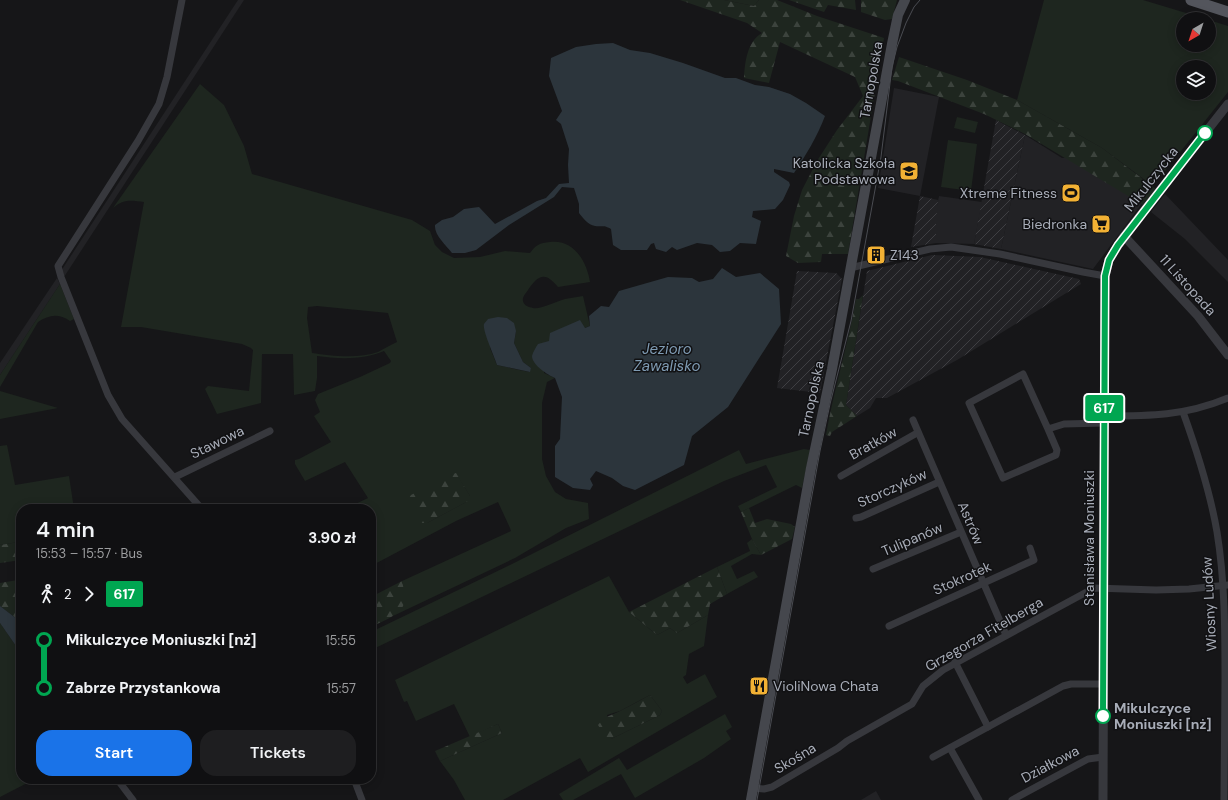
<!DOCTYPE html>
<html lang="en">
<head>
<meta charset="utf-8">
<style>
	:root { --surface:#101012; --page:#1e1e20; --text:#f1f3f6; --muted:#9c9d9f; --line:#303032; --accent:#1a73e8 }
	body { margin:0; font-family:"DM Sans",sans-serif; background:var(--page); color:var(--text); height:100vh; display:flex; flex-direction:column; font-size:15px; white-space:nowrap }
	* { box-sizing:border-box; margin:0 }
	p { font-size:13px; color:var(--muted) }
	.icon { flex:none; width:22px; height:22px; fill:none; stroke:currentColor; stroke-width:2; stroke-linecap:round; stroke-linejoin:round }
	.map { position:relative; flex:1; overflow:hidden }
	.details { position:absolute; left:16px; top:504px; width:360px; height:280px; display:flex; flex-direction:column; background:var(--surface); border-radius:16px; box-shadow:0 2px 10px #0003,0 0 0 1px var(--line) }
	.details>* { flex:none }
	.badge { padding:0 8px; border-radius:3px; font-size:14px; line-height:26px }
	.needle { width:26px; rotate:219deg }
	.controls { position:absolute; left:1176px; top:12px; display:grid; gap:8px }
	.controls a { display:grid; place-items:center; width:40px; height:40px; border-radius:50%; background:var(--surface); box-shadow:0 2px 10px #0003,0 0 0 1px var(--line); font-size:20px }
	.map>.badge { position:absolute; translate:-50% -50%; box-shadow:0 0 0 2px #fff }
	.legs { display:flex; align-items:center; gap:6px; height:44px; padding:0 20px; font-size:13px }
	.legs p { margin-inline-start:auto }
	.summary { display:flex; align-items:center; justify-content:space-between; height:68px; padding:0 20px }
	h1 { font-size:22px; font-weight:600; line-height:30px }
	.primary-button { display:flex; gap:8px; margin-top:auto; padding:8px 20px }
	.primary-button a { flex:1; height:46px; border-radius:16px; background:var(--accent); color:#fff; font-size:16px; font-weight:600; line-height:46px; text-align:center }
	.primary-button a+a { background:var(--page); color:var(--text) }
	ul { padding:0 20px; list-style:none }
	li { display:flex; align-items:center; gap:14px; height:48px; font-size:15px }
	li i { display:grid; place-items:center; width:6px; height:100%; margin:0 5px; background:currentColor }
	li i::after { content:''; width:10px; height:10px; margin:-5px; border:3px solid; border-radius:50%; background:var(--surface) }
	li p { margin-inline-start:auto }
	li:first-child i { background:linear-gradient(#0000 50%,currentColor 0) }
	li:last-child i { background:linear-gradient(currentColor 50%,#0000 0) }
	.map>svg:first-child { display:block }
	.built { fill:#222225 }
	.industrial { fill:url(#industrial-furrows) }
	.green { fill:#1e261f; fill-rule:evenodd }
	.forest { fill:url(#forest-firs) }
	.water { fill:#2c353c }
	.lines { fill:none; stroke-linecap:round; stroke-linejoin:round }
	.minor { stroke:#37383d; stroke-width:7 }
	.tertiary { stroke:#37383d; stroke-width:9 }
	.secondary { stroke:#45474d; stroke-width:10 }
	.primary { stroke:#53555c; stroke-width:11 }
	.tram { stroke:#4a4c52; stroke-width:1 }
	.line-1-casing { stroke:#fff; stroke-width:9 }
	.line-1 { stroke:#00a651; stroke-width:6 }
	.stop-1-dot { fill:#fff; stroke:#00a651; stroke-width:2 }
	.labels { text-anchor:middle; stroke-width:3; stroke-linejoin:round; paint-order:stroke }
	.street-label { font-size:14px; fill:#a8adb8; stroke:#111113 }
	.poi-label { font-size:14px; fill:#a8adb8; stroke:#111113; text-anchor:end }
	.stop-label { font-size:14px; font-weight:bold; fill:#a8adb8; stroke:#111113; text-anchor:start }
	.water-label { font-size:15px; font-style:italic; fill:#7f9bb3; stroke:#111113 }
</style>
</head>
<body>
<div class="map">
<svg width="1228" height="800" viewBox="0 0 1228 800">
	<defs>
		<pattern id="industrial-furrows" width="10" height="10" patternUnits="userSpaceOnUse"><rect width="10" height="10" fill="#222225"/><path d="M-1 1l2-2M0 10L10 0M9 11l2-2" fill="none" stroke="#3f3f43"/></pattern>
		<pattern id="forest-firs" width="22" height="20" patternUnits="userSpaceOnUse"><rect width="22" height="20" fill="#1e261f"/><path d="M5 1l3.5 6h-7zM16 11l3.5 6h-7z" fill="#3c433d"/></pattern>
	</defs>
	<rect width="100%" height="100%" fill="#161618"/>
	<g class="built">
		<path d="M238,0H244L64,277L61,271Z"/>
		<path d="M894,88L939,97L920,196L878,188Z"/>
		<path d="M1025,135L1062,158L1076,157L1143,202L1093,269L1001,249Z"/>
		<path d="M1165,194L1228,260V282L1185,239L1151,212Z"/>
		<path d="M939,196L982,202L974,244L936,243V211Z"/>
		<path d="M57,278L60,284L0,375V363Z"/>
		<path d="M876,791L881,800H861Z"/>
	</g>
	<g class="industrial">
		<path d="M996,120L1025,135L1001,249L974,244Z"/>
		<path d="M920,196L938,200L936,221V243L911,247Z"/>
		<path d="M932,255L980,257L1079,279L1081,284L957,360L887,398H876L870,408L857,416L846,405L867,271Z"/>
		<path d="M797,271L836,273L842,279L820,393L777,388Z"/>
	</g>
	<g class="green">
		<path d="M724,0H759L754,6Z"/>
		<path d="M1044,0H1143L1206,19H1183V45H1209V20L1228,26V92L1153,186L1102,148L1017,100ZM1183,67H1209V93H1183Z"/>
		<path d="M200,84L224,105L244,146L252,174L412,220L430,231L435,245L442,252L454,258L480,257L505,251L530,253C536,245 539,243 550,242C574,239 587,262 590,282L558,287C545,271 538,275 528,290C526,293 522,297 523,301C524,306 529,307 533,308C540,310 557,301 565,299C571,298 577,297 583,296L590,326L550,341L544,373L555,378L547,382L542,403V459L546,476L555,492L566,499L588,503L589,519L566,528L515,558L393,616C408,604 404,598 402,581L511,531L510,528L498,502L456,521L371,566V509H345L368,498L345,462L305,481L295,464V460L299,459L331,442L314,416L320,412L315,400L318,394L360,377L390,363L391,361L384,351C364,360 338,359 317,356V378L315,391L294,395L293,354H262L261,403L217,414L205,389L208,386L249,391L253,350L251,348L242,344L141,327H121L144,202C131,200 123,199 113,208ZM317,306L388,313L397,342C390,345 384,349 378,352C359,359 331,356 312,353L307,318L308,307ZM516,331L514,343L523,362L531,368L529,372L497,365L490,348V342ZM452,474H456L470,496L466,502L427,523Z"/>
		<path d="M957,117L978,122L975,133L954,128Z"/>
		<path d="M948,140L977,144L971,191L941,187Z"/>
		<path d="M60,284L74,319L70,321C58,313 49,315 38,322L0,387V375Z"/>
		<path d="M0,391L58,408L0,419Z"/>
		<path d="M7,445L15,485L69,476L74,509H21V524L15,526L19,542L0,545V446Z"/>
		<path d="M804,449L810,450L802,488L796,485L741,512L738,506L777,487L766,465L724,481L371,650V632L514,563L739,450L746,464Z"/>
		<path d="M752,539L761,555L752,554L731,566L737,579L754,571L758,577L727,594L717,567L750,551L747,543Z"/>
		<path d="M609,576L629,612L657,635L670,628L677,633L708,615L704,646L689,654L686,675L683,677L687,684L705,674L717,697L588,772L580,758L503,800H465L454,780L440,761L502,733L498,724L470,737L454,704L416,721L407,701L404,702L395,680ZM650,695L662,711L660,715L611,739L607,715L620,711Z"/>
		<path d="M0,623L16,646L21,651V779H35L0,797Z"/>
		<path d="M725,714L732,727L726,731L731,739L704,758L635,798L621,774L573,800H563L559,794L619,758L627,770Z"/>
	</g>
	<g class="forest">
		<path d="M680,0H724L754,6L759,0H777L817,16L884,38L848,254H822L821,262L798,263L786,256L794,216L802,190L817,161L837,130L863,96L855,77L780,42L769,83L744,78C745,62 747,42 762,33L747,23Z"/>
		<path d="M789,0H855L856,10L828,5L824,12Z"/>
		<path d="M861,0H897L892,19L885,20L861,12Z"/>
		<path d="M899,57L967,80L1017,100L1102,148L1156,189L1143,205L1025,134L984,114L898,81L892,80Z"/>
		<path d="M863,295L846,405L857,416L832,432L830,436L826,435C834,389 848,345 856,299H859Z"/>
		<path d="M456,473L470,496V500L427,523H420L408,500L411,495L452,474Z"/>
		<path d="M749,508L755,523L767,519L791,524L795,527L792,539L761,555L752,539L741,512Z"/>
		<path d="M19,542L21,549V560L0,563V545Z"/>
		<path d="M717,567L727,594L710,604L708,615L677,633L670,628L657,635L629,612Z"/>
		<path d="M18,580L21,590V622L0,606V583Z"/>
		<path d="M402,581C403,586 404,590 405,594C408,613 385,620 371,627V597Z"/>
		<path d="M650,695L662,711L660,715L611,739L605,736L598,725C606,715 611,716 622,710C632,705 641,700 650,695Z"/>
		<path d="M498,724L502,733L440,761L435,751Z"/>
	</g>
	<g class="water">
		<path d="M613,43L630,50L650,53L683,63L725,78H736L755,85L769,87L790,94L806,103L825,116C817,137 806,155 794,173L774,169V172L789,182L790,185L783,200L775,209L753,211L752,217L761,221L756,244L740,243L730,251L720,252L712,245L697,243L677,250L672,247L666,252L656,249L654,243L651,244L647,250H621L613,245L611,229C604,225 603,227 595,226C588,225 583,218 579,213V204L574,188L562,187L554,197L509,225L476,250L465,253H452C446,245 434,235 435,225L442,220L453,217L464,209L479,207L495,224L537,201L546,198L559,184L569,183L568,165L569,149L561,124L556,120L562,111L549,76L551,58L576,47L596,44Z"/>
		<path d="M722,268L736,277L760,273L779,289L781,324L728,407L692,436L684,465L635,490L623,486L612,478L596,471L590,479L593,485L590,490L573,488L555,477V446L560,439L562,397L555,378C548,375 532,365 532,356C533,352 536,347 538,344L549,341L550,333L580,320L585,328L590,326L589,316L601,306L609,307L619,291L668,277L692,278L699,282L713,279Z"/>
		<path d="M498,317L507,318L514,323L516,331L514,343L523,362L531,368L530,372L497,365C495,358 482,330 484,324C485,322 487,321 488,319Z"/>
		<path d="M0,606L21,622V651L16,646L0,623Z"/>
	</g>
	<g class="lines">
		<g class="minor">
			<path d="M182,0L167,77L159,104L138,141L58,266L61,277L108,395L122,419L202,509"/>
			<path d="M850,268L930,249L951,247L1000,254L1083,272L1105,276"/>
			<path d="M1183,412C1197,451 1210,491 1217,532C1225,581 1225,632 1225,681C1225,721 1224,760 1224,800"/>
			<path d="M1104,416C1149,416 1185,416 1228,398"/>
			<path d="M913,420L1006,635"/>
			<path d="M1048,429L1023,374L969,403L1003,478L1056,455L1057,450L1048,429L1064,424L1104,423"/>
			<path d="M841,476L917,433"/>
			<path d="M175,477L270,431"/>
			<path d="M856,518L861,517L939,482"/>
			<path d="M873,569L961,532"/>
			<path d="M889,626L1034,560L1030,548"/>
			<path d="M955,662L988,727"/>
			<path d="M950,748L979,800"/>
			<path d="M933,757L1063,686L1071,684H1103"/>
			<path d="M117,779L133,800"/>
			<path d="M354,779L362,800"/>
			<path d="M753,788L764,789L772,787L838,748L847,741L912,704L923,686L943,670L1094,588L1156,590L1189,589L1228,585"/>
			<path d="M1012,800L1088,759L1103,757"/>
		</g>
		<g class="tertiary">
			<path d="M1124,236L1198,316L1228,355"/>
			<path d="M1103,800L1105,276L1109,260L1124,236L1228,104"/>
		</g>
		<path class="secondary" d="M751,800L811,468L832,369L892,44L898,15L905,0"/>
		<path class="primary" d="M1191,0L1228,12"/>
		<path class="tram" d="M757,800L820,451L830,404L851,321L881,157L892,67L897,47L906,23L914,7L920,0"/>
	</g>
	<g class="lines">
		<defs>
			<path id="line-1" d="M1103,716L1105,276L1109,260L1118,245L1205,133"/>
		</defs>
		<use href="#line-1" class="line-1-casing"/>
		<use href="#line-1" class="line-1"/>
	</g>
	<defs>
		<symbol id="school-square" viewBox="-11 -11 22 22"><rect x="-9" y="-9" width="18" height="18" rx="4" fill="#f2b134" stroke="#111113"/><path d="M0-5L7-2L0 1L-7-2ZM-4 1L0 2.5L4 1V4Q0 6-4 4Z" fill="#111"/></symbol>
		<symbol id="stadium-square" viewBox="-11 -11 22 22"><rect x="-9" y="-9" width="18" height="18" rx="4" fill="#f2b134" stroke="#111113"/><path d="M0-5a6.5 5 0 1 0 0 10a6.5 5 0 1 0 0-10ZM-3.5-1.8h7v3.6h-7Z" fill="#111"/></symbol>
		<symbol id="supermarket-square" viewBox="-11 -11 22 22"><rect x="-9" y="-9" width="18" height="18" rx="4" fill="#f2b134" stroke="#111113"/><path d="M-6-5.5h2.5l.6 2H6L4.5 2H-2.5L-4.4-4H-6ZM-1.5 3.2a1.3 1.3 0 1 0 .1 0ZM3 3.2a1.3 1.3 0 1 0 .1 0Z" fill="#111"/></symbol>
		<symbol id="building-square" viewBox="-11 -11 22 22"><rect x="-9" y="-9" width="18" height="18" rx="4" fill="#f2b134" stroke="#111113"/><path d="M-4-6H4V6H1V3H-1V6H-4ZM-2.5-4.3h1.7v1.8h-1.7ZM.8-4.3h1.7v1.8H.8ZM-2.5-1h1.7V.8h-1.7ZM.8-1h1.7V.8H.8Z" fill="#111"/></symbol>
		<symbol id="restaurant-square" viewBox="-11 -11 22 22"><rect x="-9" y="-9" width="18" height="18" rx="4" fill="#f2b134" stroke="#111113"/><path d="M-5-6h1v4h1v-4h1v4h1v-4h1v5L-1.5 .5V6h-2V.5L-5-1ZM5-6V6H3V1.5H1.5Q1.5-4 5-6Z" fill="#111"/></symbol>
	</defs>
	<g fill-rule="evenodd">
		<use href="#school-square" x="898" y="160" width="22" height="22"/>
		<use href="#stadium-square" x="1060" y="182" width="22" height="22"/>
		<use href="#supermarket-square" x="1090" y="213" width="22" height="22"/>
		<use href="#building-square" x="865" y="244" width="22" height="22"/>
		<use href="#restaurant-square" x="748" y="675" width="22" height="22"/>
	</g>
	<g class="stop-1-dot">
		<circle cx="1205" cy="133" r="7"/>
		<circle cx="1103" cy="716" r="7"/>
	</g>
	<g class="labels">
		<g class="street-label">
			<text transform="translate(871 80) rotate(-80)" y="5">Tarnopolska</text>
			<text transform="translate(1151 179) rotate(-52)" y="5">Mikulczycka</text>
			<text transform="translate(1188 285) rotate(48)" y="5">11 Listopada</text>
			<text transform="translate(811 399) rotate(-78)" y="5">Tarnopolska</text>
			<text transform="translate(217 442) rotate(-26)" y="5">Stawowa</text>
			<text transform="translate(873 443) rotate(-29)" y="5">Bratków</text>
			<text transform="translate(892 488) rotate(-24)" y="5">Storczyków</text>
			<text transform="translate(971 523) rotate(67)" y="5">Astrów</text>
			<text transform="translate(1089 538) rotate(-90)" y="5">Stanisława Moniuszki</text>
			<text transform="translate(912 539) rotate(-23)" y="5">Tulipanów</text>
			<text transform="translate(962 578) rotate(-24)" y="5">Stokrotek</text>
			<text transform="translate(1209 604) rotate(-93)" y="5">Wiosny Ludów</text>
			<text transform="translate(984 634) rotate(-30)" y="5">Grzegorza Fitelberga</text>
			<text transform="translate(795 758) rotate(-31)" y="5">Skośna</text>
			<text transform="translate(1050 764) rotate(-28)" y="5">Działkowa</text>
		</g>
		<g class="poi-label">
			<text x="895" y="168">Katolicka Szkoła<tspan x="895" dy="16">Podstawowa</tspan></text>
			<text x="1057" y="198">Xtreme Fitness</text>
			<text x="1087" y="229">Biedronka</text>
			<text x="890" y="260" text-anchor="start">Z143</text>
			<text x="773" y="691" text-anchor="start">VioliNowa Chata</text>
		</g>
		<g class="stop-label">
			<text x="1114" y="713">Mikulczyce<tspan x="1114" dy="16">Moniuszki [nż]</tspan></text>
		</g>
		<g class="water-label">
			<text x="667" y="354">Jezioro<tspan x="667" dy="17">Zawalisko</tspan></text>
		</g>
	</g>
</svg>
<div class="controls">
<a><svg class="needle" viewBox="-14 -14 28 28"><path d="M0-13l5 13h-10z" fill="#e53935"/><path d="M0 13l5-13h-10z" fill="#9c9d9f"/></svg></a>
<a><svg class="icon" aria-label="layers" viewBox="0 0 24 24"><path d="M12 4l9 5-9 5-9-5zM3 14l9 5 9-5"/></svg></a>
</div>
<b class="badge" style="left:1104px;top:408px;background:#00a651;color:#fff">617</b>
<section class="details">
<div class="summary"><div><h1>4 min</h1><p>15:53 – 15:57 · Bus</p></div><b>3.90 zł</b></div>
<div class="legs"><svg class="icon" aria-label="walk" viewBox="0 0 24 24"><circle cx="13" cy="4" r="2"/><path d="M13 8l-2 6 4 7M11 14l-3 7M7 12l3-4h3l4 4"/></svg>2<svg class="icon" aria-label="forward" viewBox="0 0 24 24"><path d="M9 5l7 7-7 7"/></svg><b class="badge" style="background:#00a651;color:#fff">617</b></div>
<ul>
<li><i style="color:#00a651"></i><b>Mikulczyce Moniuszki [nż]</b><p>15:55</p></li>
<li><i style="color:#00a651"></i><b>Zabrze Przystankowa</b><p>15:57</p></li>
</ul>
<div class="primary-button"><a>Start</a><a>Tickets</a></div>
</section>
</div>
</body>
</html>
